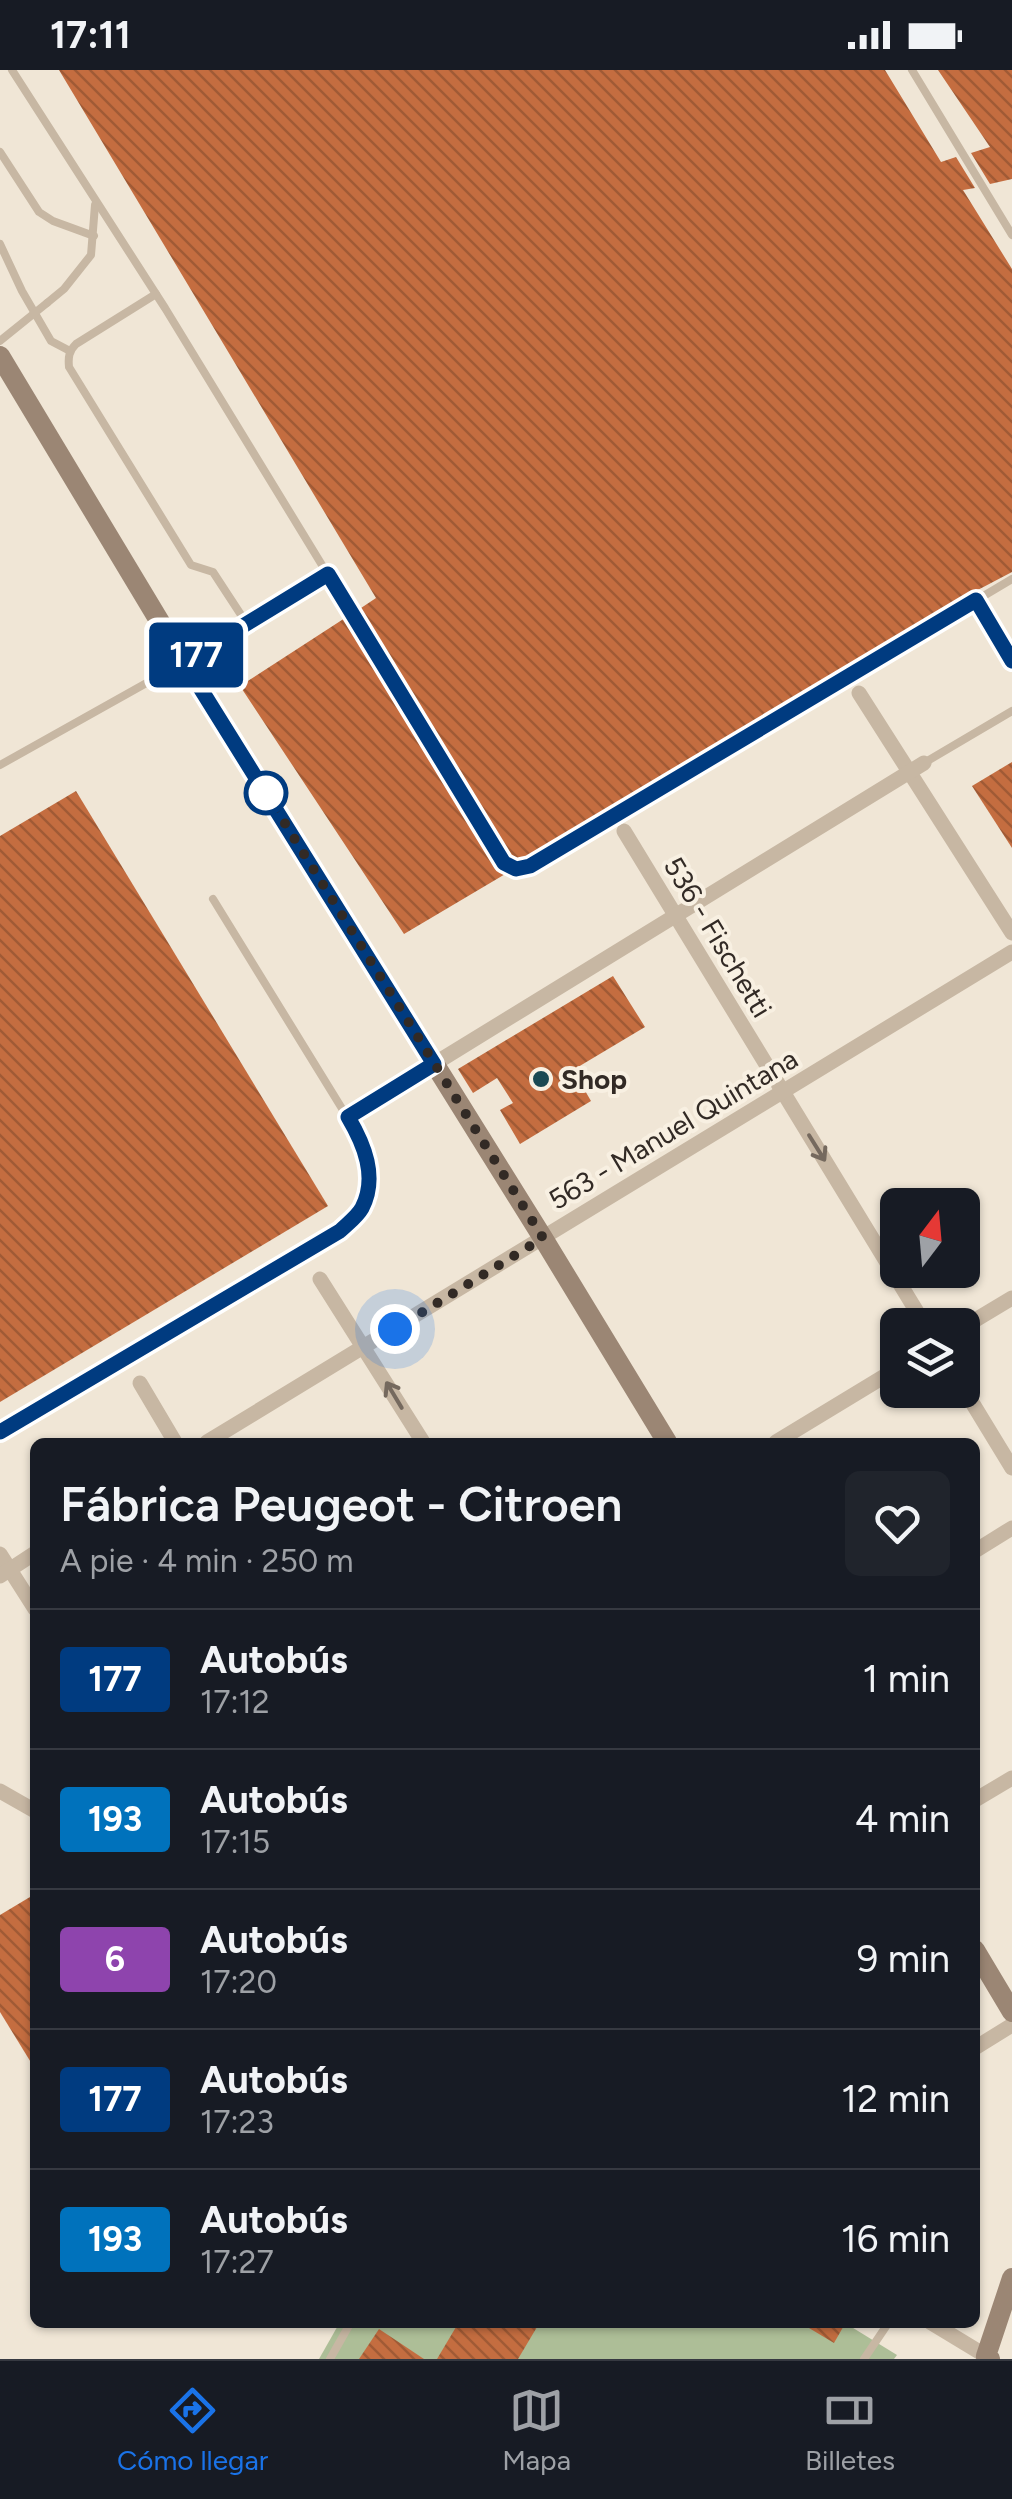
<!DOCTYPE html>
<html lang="es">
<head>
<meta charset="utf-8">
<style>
	:root { --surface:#171b24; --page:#20242c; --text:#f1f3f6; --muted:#9ea1a6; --line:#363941; --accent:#1a73e8 }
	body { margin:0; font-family:Figtree,sans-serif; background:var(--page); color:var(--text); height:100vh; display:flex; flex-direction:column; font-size:38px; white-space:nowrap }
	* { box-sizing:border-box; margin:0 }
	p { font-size:32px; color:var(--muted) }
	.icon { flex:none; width:55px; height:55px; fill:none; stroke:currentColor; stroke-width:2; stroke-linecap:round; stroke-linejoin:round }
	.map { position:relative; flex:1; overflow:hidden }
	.side { position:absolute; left:30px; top:1368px; width:950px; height:890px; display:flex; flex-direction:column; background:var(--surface); border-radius:15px; box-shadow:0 2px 8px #0004 }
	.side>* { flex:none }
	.badge { padding:0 20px; border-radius:8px; font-size:35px; line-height:65px }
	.needle { width:65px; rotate:16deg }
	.controls { position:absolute; left:880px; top:1118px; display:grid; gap:20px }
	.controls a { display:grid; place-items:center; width:100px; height:100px; border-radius:15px; background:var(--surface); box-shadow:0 2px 8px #0004; font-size:50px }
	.you { position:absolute; width:50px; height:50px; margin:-25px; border:8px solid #fff; border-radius:50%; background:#1a73e8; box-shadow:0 0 0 15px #1a73e833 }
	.map>.badge { position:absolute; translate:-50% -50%; box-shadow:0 0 0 5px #fff }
	.round { display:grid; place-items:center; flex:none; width:105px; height:105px; border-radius:15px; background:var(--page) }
	.head { display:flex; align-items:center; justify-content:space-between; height:170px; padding:0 30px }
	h1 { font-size:48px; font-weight:600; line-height:75px }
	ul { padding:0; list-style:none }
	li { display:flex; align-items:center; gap:30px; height:140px; padding:0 30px; border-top:2px solid var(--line) }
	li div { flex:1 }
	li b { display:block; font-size:38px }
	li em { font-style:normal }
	li .badge { min-width:110px; font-weight:700; text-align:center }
	.status { display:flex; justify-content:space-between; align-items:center; height:70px; padding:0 50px; background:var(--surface); direction:ltr }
	.status svg { height:28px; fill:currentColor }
	.tabs { display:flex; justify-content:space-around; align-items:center; height:140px; border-top:2px solid var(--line); background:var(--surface); font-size:28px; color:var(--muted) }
	.tabs a { display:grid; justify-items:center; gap:5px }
	.tabs .selected { color:var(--accent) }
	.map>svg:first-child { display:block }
	.pitch { fill:#adbe97 }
	.building { fill:url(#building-back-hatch) }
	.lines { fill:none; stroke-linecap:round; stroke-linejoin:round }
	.lane { stroke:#c7b7a3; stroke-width:8 }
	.street { stroke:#c7b7a3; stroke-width:15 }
	.secondary { stroke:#9b8674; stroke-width:20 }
	.lane-bridge { stroke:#c7b7a3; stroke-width:8 }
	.oneway { stroke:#75695e }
	.line-casing { stroke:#fff; stroke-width:22 }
	.line { stroke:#003b80; stroke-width:15 }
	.walk { stroke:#322a25; stroke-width:10; stroke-dasharray:0 18 }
	.stop-dot { fill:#fff; stroke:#003b80; stroke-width:5 }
	.poi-dot { fill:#1b4952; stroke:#f8f0e2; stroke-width:4 }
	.labels { text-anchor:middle; stroke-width:8; stroke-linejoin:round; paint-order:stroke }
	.street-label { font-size:28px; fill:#322a25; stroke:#f8f0e2 }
	.poi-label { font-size:28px; font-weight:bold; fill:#322a25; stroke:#f8f0e2; text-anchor:start }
</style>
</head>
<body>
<div class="status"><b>17:11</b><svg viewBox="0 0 49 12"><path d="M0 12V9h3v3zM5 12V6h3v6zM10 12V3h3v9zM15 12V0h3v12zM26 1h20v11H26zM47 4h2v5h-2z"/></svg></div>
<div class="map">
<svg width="1012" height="2289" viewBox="0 0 1012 2289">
	<defs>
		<pattern id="building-back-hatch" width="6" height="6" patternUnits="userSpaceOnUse" patternTransform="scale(2.5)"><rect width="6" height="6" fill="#c46d40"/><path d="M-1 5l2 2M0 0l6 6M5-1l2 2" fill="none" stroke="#a05a35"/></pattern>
	</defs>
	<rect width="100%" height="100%" fill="#f0e6d6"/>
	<path class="pitch" d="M340,2252L845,2253L897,2285L894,2289H319Z"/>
	<g class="building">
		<path d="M59,0H885L941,92L956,87L975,118L963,120L1012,199V502L972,523L527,789L517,791L509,787L358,540L376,528Z"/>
		<path d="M938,0H1012V109L990,114L971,83L990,77Z"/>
		<path d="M345,548L498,797L507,803L404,864L240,616Z"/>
		<path d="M1012,692V778L972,716Z"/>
		<path d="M76,721L328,1136L0,1332V766Z"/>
		<path d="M613,906L645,957L573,1000L591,1031L520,1074L500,1040L513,1033L497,1008L473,1023L458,999Z"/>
		<path d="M35,1824V1999L0,1942V1845Z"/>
		<path d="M459,2252H540L518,2289H437Z"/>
		<path d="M799,2252H846L834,2273Z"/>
		<path d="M379,2259L424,2289H359Z"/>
	</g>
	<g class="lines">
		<g class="lane">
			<path d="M12,0L165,238L504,793L516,799L530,796L1012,509"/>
			<path d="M912,0L1012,165"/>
			<path d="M0,82L39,142L53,151L94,166"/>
			<path d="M0,174L22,221L51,271L70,281"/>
			<path d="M156,224L76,274C69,281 68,287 69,297L191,495L213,502L247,554"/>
			<path d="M47,233L64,219L91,185L95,135"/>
			<path d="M975,530L1012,591"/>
			<path d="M924,693L1012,641"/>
			<path d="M0,695L184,592L328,504"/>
			<path d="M349,1047L434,994"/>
			<path d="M0,1361L340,1161C372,1130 374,1114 362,1071L213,829"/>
			<path d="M330,2289L351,2252"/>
			<path d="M864,2289L889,2252"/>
		</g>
		<g class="street">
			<path d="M859,623L1012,863"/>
			<path d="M624,761L925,1255"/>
			<path d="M434,994L924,693"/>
			<path d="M320,1209L423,1372"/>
			<path d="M962,1258L1012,1228"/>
			<path d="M140,1313L175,1372"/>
			<path d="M962,1316L1012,1398"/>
			<path d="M207,1372L1012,882"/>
			<path d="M776,1372L898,1298"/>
			<path d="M975,1481L1012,1458"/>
			<path d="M0,1484L35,1539"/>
			<path d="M0,1506L35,1483"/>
			<path d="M0,1721L35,1741"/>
			<path d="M975,1730L1012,1708"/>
			<path d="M975,1978L1012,1955"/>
			<path d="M930,2252L986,2286"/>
		</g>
		<g class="secondary">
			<path d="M0,286L184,592L543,1168L667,1372"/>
			<path d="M975,1880L1012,1942"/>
			<path d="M990,2289L986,2286L1012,2208"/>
		</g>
		<path class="lane-bridge" d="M0,271L47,233"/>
	</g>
	<defs><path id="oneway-shaft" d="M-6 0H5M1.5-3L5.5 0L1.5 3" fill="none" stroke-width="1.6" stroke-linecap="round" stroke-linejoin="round" transform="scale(2.5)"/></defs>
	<g class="oneway">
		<use href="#oneway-shaft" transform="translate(817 1078) rotate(58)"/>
		<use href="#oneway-shaft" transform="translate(394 1325) rotate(-121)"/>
	</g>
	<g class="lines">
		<defs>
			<path id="line" d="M0,1362L340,1161C347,1154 357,1147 362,1138C378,1107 364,1074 348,1047L434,994L184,592L328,504L504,793L516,799L530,796L976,530L1012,591"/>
		</defs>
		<use href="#line" class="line-casing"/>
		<use href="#line" class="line"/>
		<path class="walk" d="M266,723L543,1168L395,1259"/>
	</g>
	<circle class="stop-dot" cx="266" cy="723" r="20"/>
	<circle class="poi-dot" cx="541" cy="1009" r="10"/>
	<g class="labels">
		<g class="street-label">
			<text transform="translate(718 867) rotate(59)" y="10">536 - Fischetti</text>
			<text transform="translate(673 1059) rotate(-31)" y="10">563 - Manuel Quintana</text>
		</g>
		<g class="poi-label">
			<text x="561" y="1019">Shop</text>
		</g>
	</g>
</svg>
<div class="controls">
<a><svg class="needle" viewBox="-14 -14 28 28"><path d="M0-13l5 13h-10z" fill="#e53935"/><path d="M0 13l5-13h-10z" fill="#9ea1a6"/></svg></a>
<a><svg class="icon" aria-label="layers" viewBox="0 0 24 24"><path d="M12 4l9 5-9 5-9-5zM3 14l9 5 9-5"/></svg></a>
</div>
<div class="you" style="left:395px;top:1259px"></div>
<b class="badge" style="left:196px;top:585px;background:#003b80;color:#fff">177</b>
<section class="side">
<div class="head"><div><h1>Fábrica Peugeot - Citroen</h1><p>A pie · 4 min · 250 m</p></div><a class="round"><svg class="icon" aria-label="heart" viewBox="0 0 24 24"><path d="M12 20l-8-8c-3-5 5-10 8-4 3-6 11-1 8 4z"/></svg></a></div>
<ul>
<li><span class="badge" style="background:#003b80;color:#fff">177</span><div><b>Autobús</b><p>17:12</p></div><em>1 min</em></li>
<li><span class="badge" style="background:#0072bc;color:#fff">193</span><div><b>Autobús</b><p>17:15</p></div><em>4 min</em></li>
<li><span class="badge" style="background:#8e44ad;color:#fff">6</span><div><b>Autobús</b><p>17:20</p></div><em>9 min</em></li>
<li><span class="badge" style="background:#003b80;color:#fff">177</span><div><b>Autobús</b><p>17:23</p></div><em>12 min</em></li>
<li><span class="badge" style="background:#0072bc;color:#fff">193</span><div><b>Autobús</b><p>17:27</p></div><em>16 min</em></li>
</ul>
</section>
</div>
<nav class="tabs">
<a class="selected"><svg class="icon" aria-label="directions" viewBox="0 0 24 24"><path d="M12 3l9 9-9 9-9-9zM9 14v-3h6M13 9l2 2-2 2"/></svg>Cómo llegar</a>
<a><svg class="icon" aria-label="map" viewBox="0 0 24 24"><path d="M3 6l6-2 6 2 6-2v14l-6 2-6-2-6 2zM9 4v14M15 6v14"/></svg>Mapa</a>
<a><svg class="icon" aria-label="tickets" viewBox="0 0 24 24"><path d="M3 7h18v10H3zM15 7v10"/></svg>Billetes</a>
</nav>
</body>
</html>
